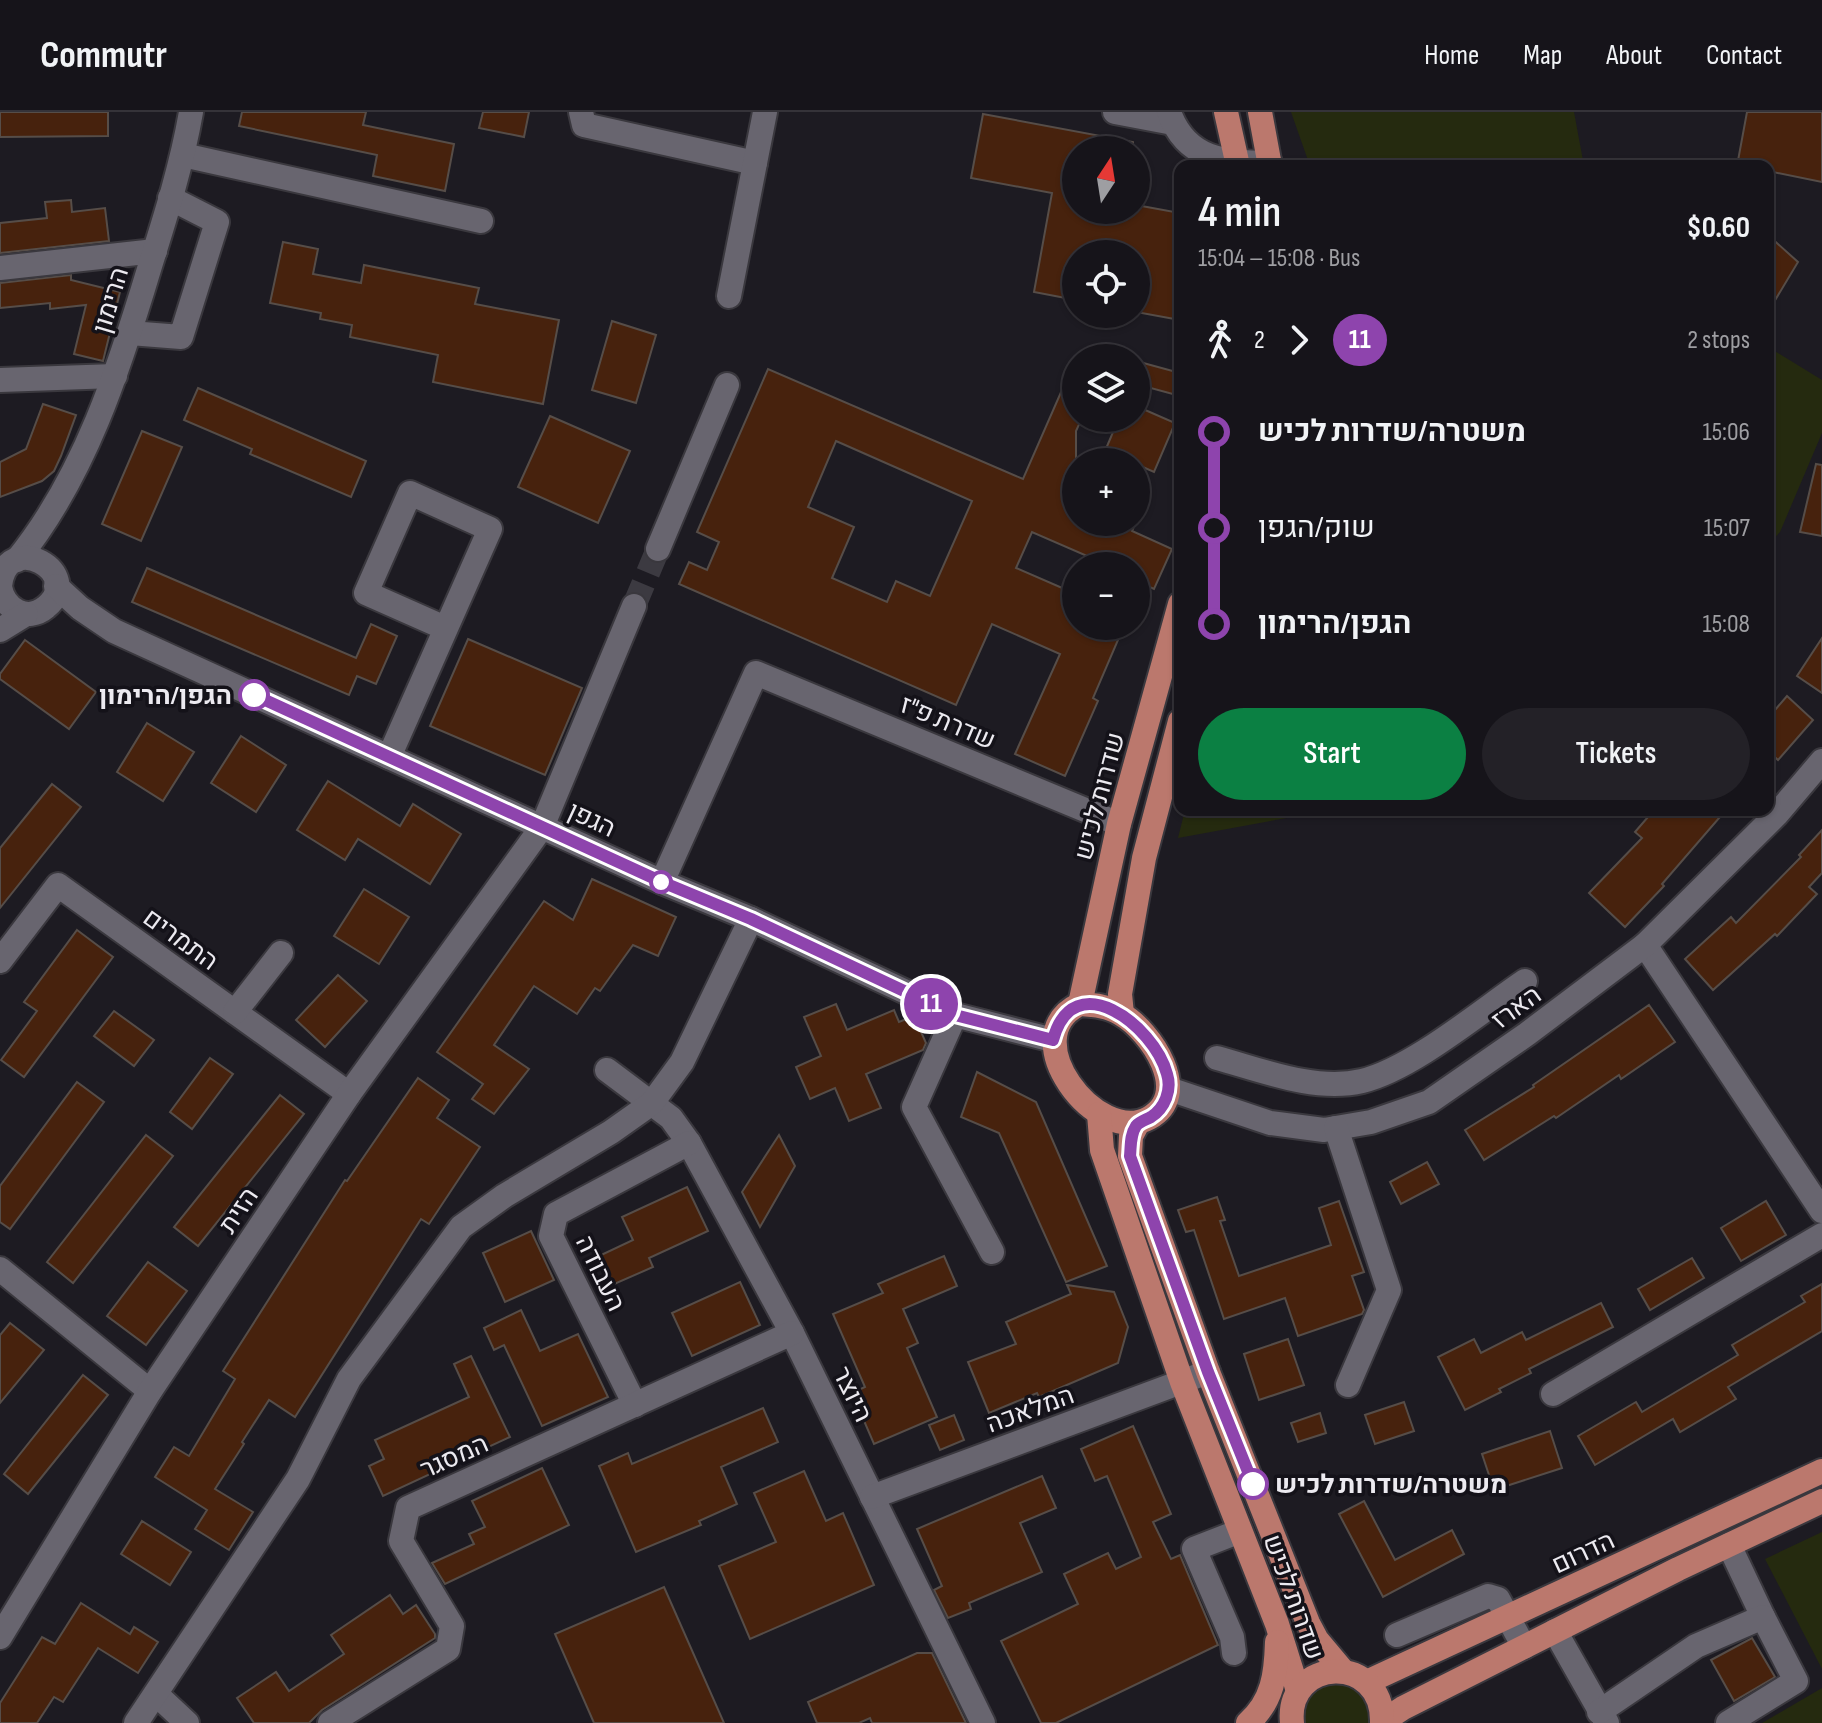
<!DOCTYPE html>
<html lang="en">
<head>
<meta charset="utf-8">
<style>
	:root { --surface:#16141a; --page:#232127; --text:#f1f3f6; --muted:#9e9ea2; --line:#353339; --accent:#0b8043 }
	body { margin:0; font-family:"Sofia Sans Condensed",Heebo,sans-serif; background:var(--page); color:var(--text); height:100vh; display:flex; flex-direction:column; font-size:30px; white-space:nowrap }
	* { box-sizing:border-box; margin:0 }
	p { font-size:26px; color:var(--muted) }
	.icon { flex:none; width:44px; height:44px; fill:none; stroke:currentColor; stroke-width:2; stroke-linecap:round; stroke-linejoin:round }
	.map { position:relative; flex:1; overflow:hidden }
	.details { position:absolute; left:1174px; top:48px; width:600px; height:656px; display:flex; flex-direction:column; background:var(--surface); border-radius:16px; box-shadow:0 2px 6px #0004,0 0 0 2px var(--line) }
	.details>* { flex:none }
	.badge { padding:0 16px; border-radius:26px; font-size:28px; line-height:52px }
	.needle { width:52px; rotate:12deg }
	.controls { position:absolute; left:1062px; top:24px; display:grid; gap:16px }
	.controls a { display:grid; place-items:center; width:88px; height:88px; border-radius:50%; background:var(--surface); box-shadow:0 2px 6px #0004,0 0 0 2px var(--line); font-size:40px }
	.map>.badge { position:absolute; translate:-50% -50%; box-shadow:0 0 0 4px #fff }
	.legs { display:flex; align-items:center; gap:12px; height:88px; padding:0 24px; font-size:26px }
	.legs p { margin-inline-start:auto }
	.overview { display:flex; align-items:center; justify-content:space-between; height:136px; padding:0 24px }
	h1 { font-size:44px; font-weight:600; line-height:60px }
	.primary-button { display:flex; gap:16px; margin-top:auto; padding:16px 24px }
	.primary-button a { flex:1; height:92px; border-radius:48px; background:var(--accent); color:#fff; font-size:32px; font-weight:600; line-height:92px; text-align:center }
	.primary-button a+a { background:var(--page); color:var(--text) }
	ul { padding:0 24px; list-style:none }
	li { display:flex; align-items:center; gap:28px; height:96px; font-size:30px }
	li i { display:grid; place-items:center; width:12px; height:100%; margin:0 10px; background:currentColor }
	li i::after { content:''; width:20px; height:20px; margin:-10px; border:6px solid; border-radius:50%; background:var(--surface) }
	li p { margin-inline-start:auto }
	li:first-child i { background:linear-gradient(#0000 50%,currentColor 0) }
	li:last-child i { background:linear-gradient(currentColor 50%,#0000 0) }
	header { display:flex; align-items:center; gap:48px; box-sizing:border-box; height:112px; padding:0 40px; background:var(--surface); border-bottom:2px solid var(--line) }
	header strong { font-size:38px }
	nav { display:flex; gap:44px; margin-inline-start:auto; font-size:28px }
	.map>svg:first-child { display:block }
	.green { fill:#252a0f }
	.building { fill:#47220d; stroke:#564d48; stroke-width:2; fill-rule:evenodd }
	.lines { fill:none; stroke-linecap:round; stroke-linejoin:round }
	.minor-tunnel { stroke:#3c3a41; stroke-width:24; stroke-dasharray:24 12; stroke-linecap:butt }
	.minor-casing { stroke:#3a383e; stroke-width:28 }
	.major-casing { stroke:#3a383e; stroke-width:28 }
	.minor { stroke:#68656f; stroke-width:24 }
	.major { stroke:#bb786d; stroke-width:24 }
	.line-1-casing { stroke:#fff; stroke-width:18 }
	.line-1 { stroke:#8e44ad; stroke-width:12 }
	.stop-1-dot { fill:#fff; stroke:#8e44ad; stroke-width:4 }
	.labels { text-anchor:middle; stroke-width:7; stroke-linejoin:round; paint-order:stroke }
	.street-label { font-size:26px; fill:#eceaf0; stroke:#141219 }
	.stop-label { font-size:26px; font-weight:bold; fill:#eceaf0; stroke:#141219; text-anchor:end }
</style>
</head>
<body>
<header>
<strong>Commutr</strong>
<nav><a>Home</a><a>Map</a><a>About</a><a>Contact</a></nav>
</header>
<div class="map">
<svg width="1822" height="1611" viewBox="0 0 1822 1611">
	<rect width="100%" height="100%" fill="#1d1b22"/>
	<g class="green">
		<path d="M1291,0H1574L1584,54H1310Z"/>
		<path d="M1768,235L1822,268V321L1780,420L1768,433Z"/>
		<path d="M1185,698H1330L1178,726Z"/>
		<path d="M1822,1420V1557L1765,1447Z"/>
		<path d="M1338,1571C1363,1576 1367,1588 1371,1611H1304C1303,1588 1316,1574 1338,1571Z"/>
		<path d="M1822,1576V1611H1762Z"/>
	</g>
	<g class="building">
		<path d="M0,0H108V24L0,25Z"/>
		<path d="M242,0H366L363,13L454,32L445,79L373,64L377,43L239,14Z"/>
		<path d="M483,0H529L524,25L479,16Z"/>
		<path d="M1747,0H1822V70L1768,59V54H1737Z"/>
		<path d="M983,2L1133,30V38H1076V98H1136V93L1180,101V208L1136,200V142H1076V188L1034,180L1052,81L971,66Z"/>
		<path d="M71,88L72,100L105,96L109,129L0,141V111L47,106L45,90Z"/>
		<path d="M1768,123L1798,150L1768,200Z"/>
		<path d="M283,130L318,137L313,162L361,171L364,153L479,176L475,192L559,208L543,292L433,270L438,243L350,225L352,213L320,207L321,201L270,191Z"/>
		<path d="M71,163V168L120,180L103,249L74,242L86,193L50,197V191L0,196V171Z"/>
		<path d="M612,209L656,223L636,291L592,278Z"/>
		<path d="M1076,246V306H1082L1076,319V410H1136L1132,419L1172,437L1154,477L1136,469V454H1110L1032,420L1016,456L1076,482V514H1124L1093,586L1098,589L1065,664L1015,642L1060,542L992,512L956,593L679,472L689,450L707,458L719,430L697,420L768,257L1023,367ZM836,329L972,389L930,484L896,469L887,490L832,466L854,415L808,395Z"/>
		<path d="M1136,249L1180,261V284L1136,272Z"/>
		<path d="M198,276L366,349L351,385L250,342L252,337L184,308Z"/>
		<path d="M43,292L76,303L61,344L54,359L42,369L0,385V350L26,337Z"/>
		<path d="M1136,294L1175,311L1154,360L1136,352V350L1105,339L1119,306H1136Z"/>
		<path d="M550,304L630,339L598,411L518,375Z"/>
		<path d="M142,319L182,335L141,429L102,412Z"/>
		<path d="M1816,352L1822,353V424L1800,420Z"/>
		<path d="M147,456L356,546L371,512L397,524L376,572L357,564L349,583L132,490Z"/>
		<path d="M1822,526V581L1797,564Z"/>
		<path d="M468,527L582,576L545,663L430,614Z"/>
		<path d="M25,528L96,580L69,617L0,567V562Z"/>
		<path d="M1787,584L1813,608L1778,648L1768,639V606Z"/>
		<path d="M147,611L194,640L163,689L117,660Z"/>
		<path d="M241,624L286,653L256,700L211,671Z"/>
		<path d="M328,669L400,714L413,692L461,722L430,772L358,727L345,748L297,718Z"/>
		<path d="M52,672L81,695L0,796V736Z"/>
		<path d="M1654,698H1726L1662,772L1664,774L1625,815L1589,781L1642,726L1635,720Z"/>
		<path d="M1822,718V761L1809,775L1817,782L1777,824L1775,822L1713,878L1685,847L1731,805L1736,811L1801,745L1799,743Z"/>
		<path d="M592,767L676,805L658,844L633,833L600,879L595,876L577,902L534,874L494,933L529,957L494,1002L472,987L483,972L437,940L544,789L573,808Z"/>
		<path d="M364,777L409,805L379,852L334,824Z"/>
		<path d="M77,818L113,845L24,965L1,948L37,899L24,890Z"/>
		<path d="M338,863L367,889L325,935L296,908Z"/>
		<path d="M836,892L847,918L894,898L899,910L914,904L926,931L923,938L866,962L881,996L849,1009L835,976L810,987L796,955L821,944L804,905Z"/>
		<path d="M1649,893L1675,930L1621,967L1619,963L1556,1006L1554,1004L1484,1048L1465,1018L1534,975L1533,973Z"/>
		<path d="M114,899L154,928L134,954L94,924Z"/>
		<path d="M210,946L233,962L192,1017L170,1000Z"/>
		<path d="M977,960L1036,990L1107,1154L1066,1170L999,1021L961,1005Z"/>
		<path d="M418,966L449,988L437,1006L480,1035L429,1112L421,1107L295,1305L269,1288L242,1330L244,1332L215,1377L253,1400L229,1438L195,1417L207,1398L155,1365L174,1335L189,1344L235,1267L223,1259L345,1068L347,1069Z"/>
		<path d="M77,970L104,990L10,1117L0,1110V1074Z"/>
		<path d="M280,983L304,1002L198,1134L174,1115Z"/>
		<path d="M146,1023L173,1044L73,1171L47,1150Z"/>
		<path d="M779,1023L795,1054L760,1115L742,1080Z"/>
		<path d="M1427,1050L1439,1072L1401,1092L1390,1070Z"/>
		<path d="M687,1075L708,1119L649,1146L653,1155L612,1173L599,1144L633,1128L622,1105Z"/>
		<path d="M1217,1085L1225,1108L1220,1109L1239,1164L1331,1133L1319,1096L1339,1089L1364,1160L1352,1164L1364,1198L1362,1202L1298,1224L1285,1186L1224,1207L1194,1118L1186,1120L1178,1098Z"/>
		<path d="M1766,1089L1786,1123L1741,1149L1721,1116Z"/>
		<path d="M531,1119L554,1168L505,1190L483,1141Z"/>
		<path d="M944,1144L957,1174L903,1197L918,1231L907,1236L937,1305L874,1332L852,1281L865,1275L833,1202L883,1181L878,1172Z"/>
		<path d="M1692,1146L1704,1166L1650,1198L1638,1177Z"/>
		<path d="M148,1150L187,1179L146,1233L107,1204Z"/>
		<path d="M740,1170L760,1213L692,1244L672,1201Z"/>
		<path d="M1822,1172V1219L1728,1275L1736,1287L1680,1320L1673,1307L1595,1353L1578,1324L1636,1290L1642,1300L1738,1243L1732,1233L1805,1190L1801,1184Z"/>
		<path d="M1067,1173L1114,1180L1128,1215L1118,1251L1039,1285L1037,1281L989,1301L968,1250L1016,1232L1006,1210L1071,1182Z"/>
		<path d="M1601,1191L1613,1215L1529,1257L1531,1261L1499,1277L1501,1280L1465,1298L1438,1245L1474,1227L1481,1241L1522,1220L1526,1228Z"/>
		<path d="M521,1198L540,1239L578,1222L608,1285L542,1314L504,1233L494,1238L484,1216Z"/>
		<path d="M10,1211L44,1238L0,1291V1223Z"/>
		<path d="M1288,1227L1304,1273L1259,1288L1244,1242Z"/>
		<path d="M471,1244L510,1325L383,1384L369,1354L384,1347L375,1328L469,1285L454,1252Z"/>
		<path d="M83,1263L108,1283L28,1382L4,1362Z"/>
		<path d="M1404,1290L1414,1319L1375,1332L1365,1303Z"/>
		<path d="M763,1296L778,1330L721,1355L737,1392L699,1409L701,1413L636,1440L599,1354L628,1341L632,1352Z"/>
		<path d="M1320,1301L1326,1321L1298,1330L1291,1311Z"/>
		<path d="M954,1303L964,1328L940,1338L929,1313Z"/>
		<path d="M1133,1314L1171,1402L1153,1410L1171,1447L1180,1443L1218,1533L1056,1611H1041L1001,1529L1078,1492L1064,1462L1108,1441L1116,1457L1141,1445L1107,1364L1095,1369L1081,1337Z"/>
		<path d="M1550,1319L1562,1356L1494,1378L1482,1342Z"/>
		<path d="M542,1356L569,1413L445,1472L432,1451L474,1432L469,1422L485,1415L472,1389Z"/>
		<path d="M804,1359L826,1409L843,1401L874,1473L750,1527L719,1454L776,1430L754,1381Z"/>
		<path d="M1042,1364L1056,1396L1020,1411L1042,1460L969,1491L971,1497L948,1506L934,1478L942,1474L917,1417Z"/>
		<path d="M1364,1389L1395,1448L1452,1418L1464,1442L1383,1485L1339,1402Z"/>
		<path d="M142,1409L191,1440L170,1473L121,1442Z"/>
		<path d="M664,1475L724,1611H594L555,1522Z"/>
		<path d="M390,1483L403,1502L416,1493L435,1522V1526L322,1598L309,1611H254L237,1586L276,1560L289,1579L344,1542L331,1523Z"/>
		<path d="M81,1491L130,1522L134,1515L158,1530L138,1561L98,1536L63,1590L54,1585L37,1611H0V1591L42,1525L55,1532Z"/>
		<path d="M1752,1526L1775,1565L1734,1589L1711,1548Z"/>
		<path d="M917,1541H932L966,1611H872L870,1606L859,1611H817L808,1590Z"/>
	</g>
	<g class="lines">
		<path class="minor-tunnel" d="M634,494L658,437"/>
		<defs>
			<g id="minor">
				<path d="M581,0L584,13L755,51"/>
				<path d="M1115,0L1173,11"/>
				<path d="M1169,0C1186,48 1225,51 1270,51"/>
				<path d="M183,43L481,109"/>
				<path d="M0,156L155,139"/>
				<path d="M729,184L765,0"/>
				<path d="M130,221L181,225L217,110L170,86"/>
				<path d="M0,268L115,264"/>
				<path d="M658,437L727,273"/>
				<path d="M17,448C85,364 119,257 150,154C166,103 182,52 191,0"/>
				<path d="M0,474C6,415 87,462 46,495C27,511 4,497 0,475"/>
				<path d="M56,474L80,496L114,519L662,770L751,807L955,903L1053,928"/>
				<path d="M0,518L26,502"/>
				<path d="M389,645L490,417L410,381L366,481L445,516"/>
				<path d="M662,770L756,561L1119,712"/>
				<path d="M1645,833L1822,1099"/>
				<path d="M0,849L58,773L349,982"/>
				<path d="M235,900L281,841"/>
				<path d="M955,903L914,995L992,1140"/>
				<path d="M1217,946C1261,958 1315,980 1362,969C1412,957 1481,899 1525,869"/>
				<path d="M607,958L671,1006L689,1031L792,1221L983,1611"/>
				<path d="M1169,977L1270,1011L1324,1018L1371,1010L1429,990L1527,922L1645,833L1777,702L1822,649"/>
				<path d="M1336,1016L1389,1178L1348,1273"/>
				<path d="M0,1157L150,1279"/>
				<path d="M1553,1282L1822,1123"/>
				<path d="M635,1293L551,1124L556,1102L689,1031"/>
				<path d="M872,1385L1208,1260"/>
				<path d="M1729,1433L1763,1505"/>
				<path d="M1555,1519L1607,1611"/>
				<path d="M1397,1523L1488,1484L1498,1487L1524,1535"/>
				<path d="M0,1525L150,1279L349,982L542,715L634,494"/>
				<path d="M1234,1541L1232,1525L1194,1437L1240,1419"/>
				<path d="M156,1582L187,1611"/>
				<path d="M1599,1600L1696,1534L1763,1505L1796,1569L1728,1611"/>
				<path d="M136,1611L298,1367L349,1267L461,1115L504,1084L611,1020L652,991L682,950L751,807"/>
				<path d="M330,1611L448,1537L452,1514L401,1429L408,1396L792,1221"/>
			</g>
			<g id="major">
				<path d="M1226,0L1238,54"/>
				<path d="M1260,0L1270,54"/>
				<path d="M1080,892L1119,712L1180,492"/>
				<path d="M1080,892C1094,893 1109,894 1121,902C1151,919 1193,982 1149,1006C1097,1035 1012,924 1080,892Z"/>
				<path d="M1122,902L1120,882L1144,746L1180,609"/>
				<path d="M1099,1002L1102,1038L1182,1270L1277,1512L1298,1579"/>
				<path d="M1138,1011L1131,1024L1130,1044L1208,1260L1308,1511L1317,1528L1343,1559"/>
				<path d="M1367,1570L1822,1359"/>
				<path d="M1382,1610L1403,1596L1678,1457L1822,1389"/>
				<path d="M1248,1611C1273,1589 1276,1562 1277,1530"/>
				<path d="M1292,1611C1285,1545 1384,1540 1382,1611"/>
			</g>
		</defs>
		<use href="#minor" class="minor-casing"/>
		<use href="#major" class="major-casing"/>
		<use href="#minor" class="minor"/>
		<use href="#major" class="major"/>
	</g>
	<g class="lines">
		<defs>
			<path id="line-1" d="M254,583L662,770L751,807L955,903L1053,928C1073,852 1154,913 1167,962C1172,978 1165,996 1151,1005C1146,1008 1140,1009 1136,1014C1130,1023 1131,1034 1130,1044L1208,1260L1253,1372"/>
		</defs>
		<use href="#line-1" class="line-1-casing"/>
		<use href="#line-1" class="line-1"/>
	</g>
	<g class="stop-1-dot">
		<circle cx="254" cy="583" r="14"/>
		<circle cx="661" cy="770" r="10"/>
		<circle cx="1253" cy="1372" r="14"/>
	</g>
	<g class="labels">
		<g class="street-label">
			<text transform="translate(110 188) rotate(-73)" y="9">הרימון</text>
			<text transform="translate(948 610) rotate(23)" y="9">שדרת פ"ז</text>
			<text transform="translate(1099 684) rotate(-75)" y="9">שדרות לכיש</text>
			<text transform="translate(592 707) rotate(25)" y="9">הגפן</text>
			<text transform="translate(181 827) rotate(36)" y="9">התמרים</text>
			<text transform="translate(1516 895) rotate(-36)" y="9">הארז</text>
			<text transform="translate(238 1098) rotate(-56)" y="9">הזית</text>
			<text transform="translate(601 1161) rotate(64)" y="9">העבודה</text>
			<text transform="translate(853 1282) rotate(64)" y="9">היוצר</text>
			<text transform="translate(1030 1297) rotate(-20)" y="9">המלאכה</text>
			<text transform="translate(454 1344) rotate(-24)" y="9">המסגר</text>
			<text transform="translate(1583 1440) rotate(-25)" y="9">הדרום</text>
			<text transform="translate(1294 1485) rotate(70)" y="9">שדרות לכיש</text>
		</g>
		<g class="stop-label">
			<text x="232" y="592">הגפן/הרימון</text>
			<text x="1275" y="1381" text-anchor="start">משטרה/שדרות לכיש</text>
		</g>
	</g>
</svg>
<div class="controls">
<a><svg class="needle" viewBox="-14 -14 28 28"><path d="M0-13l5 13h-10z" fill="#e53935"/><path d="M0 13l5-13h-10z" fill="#9e9ea2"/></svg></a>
<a><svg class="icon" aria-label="locate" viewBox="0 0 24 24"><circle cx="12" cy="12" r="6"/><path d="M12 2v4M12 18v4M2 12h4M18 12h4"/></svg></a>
<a><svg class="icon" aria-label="layers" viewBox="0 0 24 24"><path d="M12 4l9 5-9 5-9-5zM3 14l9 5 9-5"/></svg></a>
<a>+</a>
<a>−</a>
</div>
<b class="badge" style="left:931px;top:892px;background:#8e44ad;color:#fff">11</b>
<section class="details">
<div class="overview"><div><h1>4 min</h1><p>15:04 – 15:08 · Bus</p></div><b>$0.60</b></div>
<div class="legs"><svg class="icon" aria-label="walk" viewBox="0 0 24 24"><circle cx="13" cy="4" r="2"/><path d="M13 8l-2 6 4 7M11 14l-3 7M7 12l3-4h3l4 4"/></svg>2<svg class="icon" aria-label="forward" viewBox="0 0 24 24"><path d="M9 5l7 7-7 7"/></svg><b class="badge" style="background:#8e44ad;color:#fff">11</b><p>2 stops</p></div>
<ul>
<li><i style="color:#8e44ad"></i><b>משטרה/שדרות לכיש</b><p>15:06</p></li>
<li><i style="color:#8e44ad"></i><span>שוק/הגפן</span><p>15:07</p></li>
<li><i style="color:#8e44ad"></i><b>הגפן/הרימון</b><p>15:08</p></li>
</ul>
<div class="primary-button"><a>Start</a><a>Tickets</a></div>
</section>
</div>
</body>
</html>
